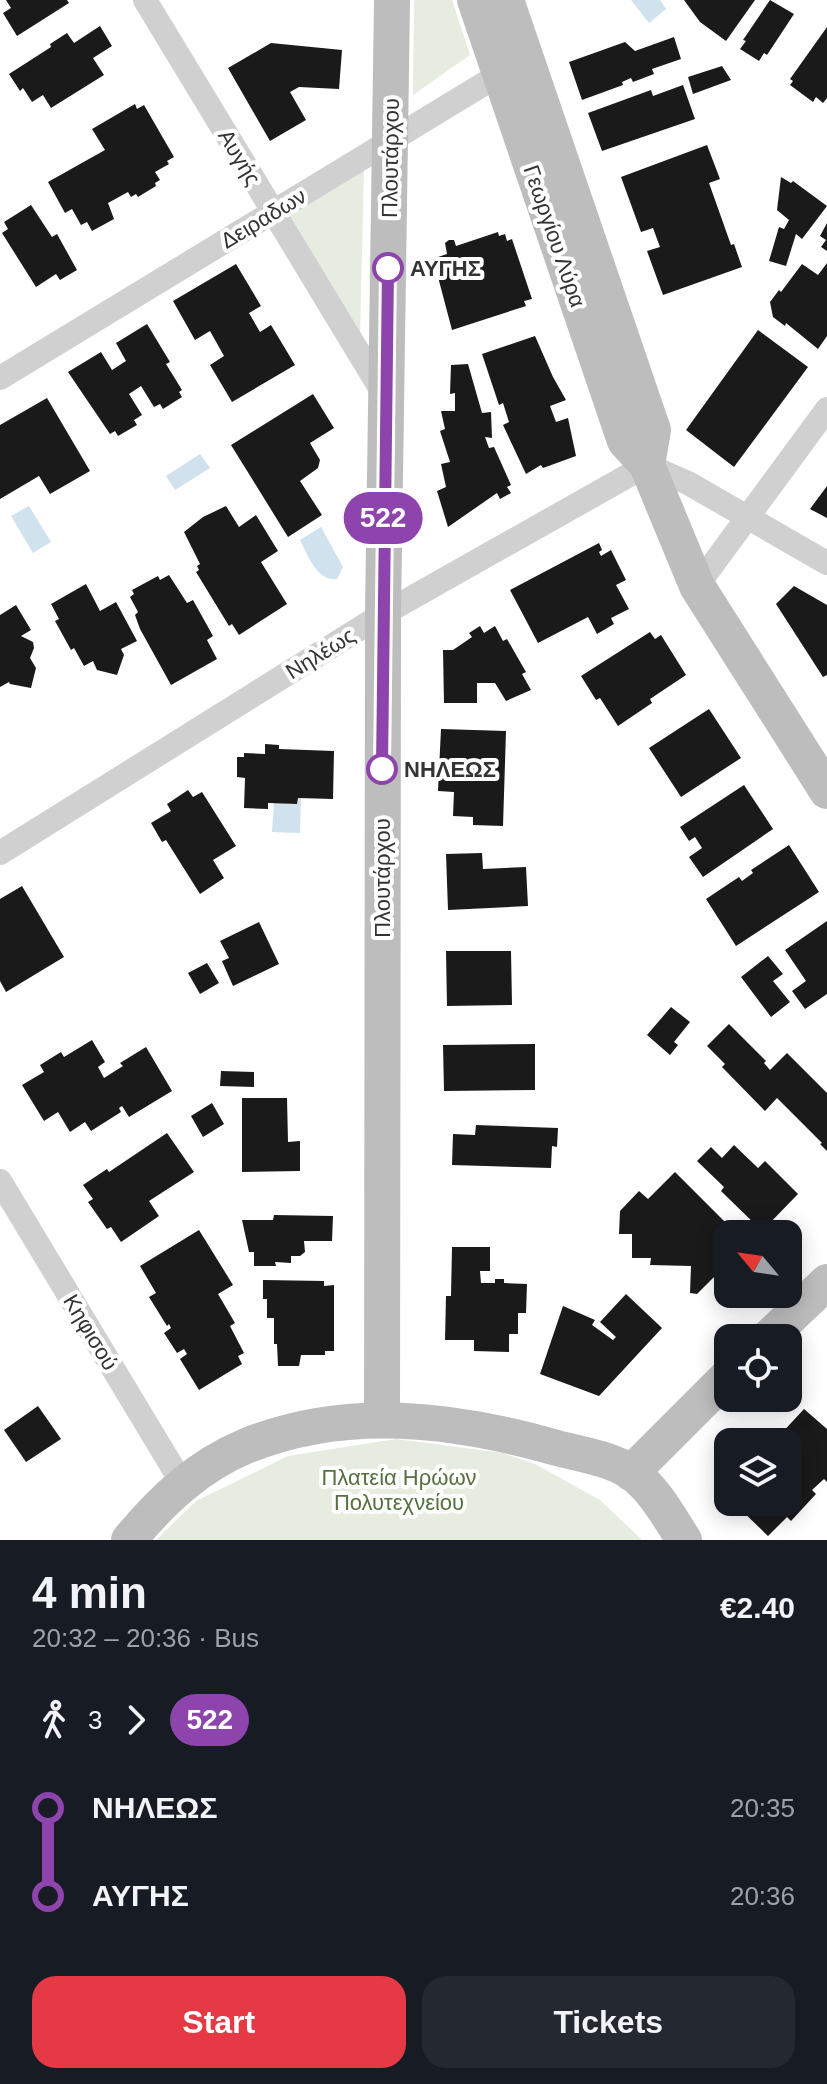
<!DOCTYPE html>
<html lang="en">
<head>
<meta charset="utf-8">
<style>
	:root { --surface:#171b24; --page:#242831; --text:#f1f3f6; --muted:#9ea1a6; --accent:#e63946 }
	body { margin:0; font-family:Arial,sans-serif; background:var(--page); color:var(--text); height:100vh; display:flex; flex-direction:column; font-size:30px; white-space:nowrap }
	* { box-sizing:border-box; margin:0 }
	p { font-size:26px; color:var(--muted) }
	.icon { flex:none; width:44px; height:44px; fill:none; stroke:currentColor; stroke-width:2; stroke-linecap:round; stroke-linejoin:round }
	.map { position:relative; height:1540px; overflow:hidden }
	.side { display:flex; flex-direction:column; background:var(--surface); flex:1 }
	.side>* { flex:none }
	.badge { padding:0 16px; border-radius:26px; font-size:28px; line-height:52px }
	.needle { width:52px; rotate:299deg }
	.tools { position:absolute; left:714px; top:1220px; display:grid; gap:16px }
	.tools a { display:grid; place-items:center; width:88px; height:88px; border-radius:16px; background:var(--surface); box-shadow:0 4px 20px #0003; font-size:40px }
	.map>.badge { position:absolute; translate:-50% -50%; box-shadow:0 0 0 4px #fff }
	.legs { display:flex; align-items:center; gap:12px; height:88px; padding:0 32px; font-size:26px }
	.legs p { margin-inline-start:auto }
	.overview { display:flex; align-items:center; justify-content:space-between; height:136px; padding:0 32px }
	h1 { font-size:44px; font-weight:600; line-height:60px }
	.button { display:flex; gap:16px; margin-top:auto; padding:16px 32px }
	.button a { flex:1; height:92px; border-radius:24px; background:var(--accent); color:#fff; font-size:32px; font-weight:600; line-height:92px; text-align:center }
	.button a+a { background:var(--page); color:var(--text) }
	ul { padding:0 32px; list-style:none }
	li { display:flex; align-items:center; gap:28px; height:88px; font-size:30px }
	li i { display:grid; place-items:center; width:12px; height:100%; margin:0 10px; background:currentColor }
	li i::after { content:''; width:20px; height:20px; margin:-10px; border:6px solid; border-radius:50%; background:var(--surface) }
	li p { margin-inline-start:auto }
	li:first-child i { background:linear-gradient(#0000 50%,currentColor 0) }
	li:last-child i { background:linear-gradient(currentColor 50%,#0000 0) }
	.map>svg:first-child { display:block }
	.green { fill:#e6ecdf }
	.water { fill:#cfe2ee }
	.building { fill:#1a1a1a }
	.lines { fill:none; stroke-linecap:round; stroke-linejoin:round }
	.street { stroke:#d0d0d0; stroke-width:24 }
	.secondary { stroke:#bdbdbd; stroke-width:36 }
	.line-1-casing { stroke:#fff; stroke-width:18 }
	.line-1 { stroke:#8e44ad; stroke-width:12 }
	.stop-1-dot { fill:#fff; stroke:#8e44ad; stroke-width:4 }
	.labels { text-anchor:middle; stroke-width:8; stroke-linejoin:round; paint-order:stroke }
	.street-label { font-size:22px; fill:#333; stroke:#fff }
	.stop-label { font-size:22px; font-weight:bold; fill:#333; stroke:#fff; text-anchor:start }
	.park-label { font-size:22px; fill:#56703f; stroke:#fff }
</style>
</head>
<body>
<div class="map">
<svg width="827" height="1540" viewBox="0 0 827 1540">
	<rect width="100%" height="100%" fill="#fff"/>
	<g class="green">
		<path d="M414,0H452L470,55L413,95Z"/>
		<path d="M364,168L360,335L278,214Z"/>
		<path d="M396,1439L503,1453L535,1464L600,1500L642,1540H156L196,1501L288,1456Z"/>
	</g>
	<g class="water">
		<path d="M631,0H660L666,9L649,23Z"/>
		<path d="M200,454L210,468L175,490L166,476Z"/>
		<path d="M29,506L51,542L33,553L11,516Z"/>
		<path d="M321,527L343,567L337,579C317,582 308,555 300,540Z"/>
		<path d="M298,798H301L300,833L272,832L274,803L297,804Z"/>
	</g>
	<g class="building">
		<path d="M6,0H67L69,3L17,36L3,13L11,8Z"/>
		<path d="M684,0H755L726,41L700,22Z"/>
		<path d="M770,0L794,14L767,55L764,53L759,61L740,49L746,41L743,40Z"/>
		<path d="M100,26L112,46L93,58L104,75L51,108L43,95L32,102L23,88L20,91L9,74L51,47L50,44L67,33L74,43Z"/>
		<path d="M827,27V98L823,103L816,97L813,102L790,85L793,81L790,79Z"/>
		<path d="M674,37L681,59L652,69L654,74L633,82L631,78L622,82L623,85L582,100L569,62L625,42L635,51Z"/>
		<path d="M271,43L342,50L339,89L299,87L290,92L306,120L270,141L228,68Z"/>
		<path d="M722,66L731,80L693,94L688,77Z"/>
		<path d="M683,85L695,119L602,151L588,113L651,90L653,96Z"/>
		<path d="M135,104L137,109L144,105L174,157L167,161L169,164L155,172L160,180L155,183L156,186L138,197L136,194L131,197L128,192L108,203L114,219L92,231L87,222L81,225L72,209L65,213L48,182L105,150L92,129Z"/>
		<path d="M707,145L720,179L709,183L731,245L734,244L742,267L663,295L647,251L660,247L653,228L641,232L621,177Z"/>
		<path d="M781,177L791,183L793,181L827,206L802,239L796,234L786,266L769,261L779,227L784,229L789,220L777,210Z"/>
		<path d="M31,205L52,237L57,234L77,270L60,280L56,274L36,287L2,233L8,229L4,222Z"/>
		<path d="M827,223V251L821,247L826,240L820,236Z"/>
		<path d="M498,232L499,236L505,234L507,241L512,239L532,299L524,301L526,306L452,330L438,277V257L447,254L445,243L449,240H454L456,246Z"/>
		<path d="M827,263V336L818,349L786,323L785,326L773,317L770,302L779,290L781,292L802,264L818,275Z"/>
		<path d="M236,264L261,306L249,313L260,332L271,325L295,365L232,402L210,365L224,356L210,331L195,340L173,301Z"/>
		<path d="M147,324L170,362L166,364L182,390L179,392L182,397L163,409L160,404L154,407L141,386L129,394L142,415L134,420L137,425L118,436L115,431L110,434L68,372L101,352L112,370L126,361L116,343Z"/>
		<path d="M758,330L808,367L734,467L686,430Z"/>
		<path d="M535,336L553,377L566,400L550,406L556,422L568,418L576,456L543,468L541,465L526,474L503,425L509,422L503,403L499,405L482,354Z"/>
		<path d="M468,364L482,413L491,412L492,438L485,437L489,448L494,447L511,485L507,487L511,493L500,499L497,493L448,527L437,491L446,487L441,464L450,462L440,431L445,429L441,411H455V393L450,394L451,365Z"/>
		<path d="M313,394L334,428L310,443L320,460L318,468L300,481L322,515L288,537L231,445Z"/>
		<path d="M47,398L90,471L50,494L39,476L0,499V425Z"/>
		<path d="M827,486V518L810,509Z"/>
		<path d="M226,506L239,527L256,515L278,551L261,562L287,604L239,635L232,624L229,626L196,572L199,570L197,566L200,564L184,532L203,517Z"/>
		<path d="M599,543L602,550L599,552L601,556L611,550L626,580L616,585L629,609L611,618L614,624L597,634L588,617L538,643L510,590Z"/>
		<path d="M169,575L187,603L193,600L213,636L207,640L217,659L171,685L140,629L135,615L138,612L130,597L134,594L132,590L158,576L160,580Z"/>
		<path d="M86,584L100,611L116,602L137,641L121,649L124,655L117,675L97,670L93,661L84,666L74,648L71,650L55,621L59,619L51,604Z"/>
		<path d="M794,586L827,605V675L823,677L776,604Z"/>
		<path d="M16,605L31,630L21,636L33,642L34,648L30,658L36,668L31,688L10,684L9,682L0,687V615Z"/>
		<path d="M480,626L484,633L495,626L503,641L507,639L526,672L522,674L531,690L506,701L495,683H477V703H444L443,650H453L472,637L469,633Z"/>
		<path d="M650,632L655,639L661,635L686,675L650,699L652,703L618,726L600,698L596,700L581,676Z"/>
		<path d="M709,709L741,758L681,797L649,748Z"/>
		<path d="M441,729L506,731L503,826L473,825V817L453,816L454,792L438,791Z"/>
		<path d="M265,744L279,745V749L334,751L333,799L298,798L297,804L268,803V809L244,808L245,778L237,777V757H244V753L265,754Z"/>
		<path d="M744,785L773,829L703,877L689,857L702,848L695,837L689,841L680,827Z"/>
		<path d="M188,790L193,797L202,792L236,846L213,860L224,878L200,894L166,840L162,842L151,823L171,811L167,804Z"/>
		<path d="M789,845L819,892L736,946L706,899L739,877L742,881L753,873L751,870Z"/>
		<path d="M482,853L483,869L526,867L528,906L448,910L446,854Z"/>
		<path d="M22,886L64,957L6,992L0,981V899Z"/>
		<path d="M827,921V994L805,1009L792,991L806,981L785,950Z"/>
		<path d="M259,922L279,964L233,986L222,961L229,958L220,941Z"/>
		<path d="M446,951H511L512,1005L447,1006Z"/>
		<path d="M768,956L783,974L773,981L790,1002L771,1017L741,977Z"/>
		<path d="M207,963L219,983L200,994L188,973Z"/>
		<path d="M671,1007L690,1022L674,1042L678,1045L670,1055L647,1035Z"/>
		<path d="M729,1024L766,1061L764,1063L770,1070L787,1053L827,1093V1151L820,1144L822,1143L777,1098L765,1111L722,1067L725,1064L707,1046Z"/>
		<path d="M92,1040L105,1062L98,1067L104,1078L123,1066L120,1063L146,1047L172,1091L129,1117L122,1106L119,1108L121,1112L91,1131L85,1122L70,1132L58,1112L44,1121L22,1085L44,1072L40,1065L61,1052L64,1057Z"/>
		<path d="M535,1044V1090L444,1091L443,1045Z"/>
		<path d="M221,1071L254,1072V1087L220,1086Z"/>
		<path d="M242,1098H287L288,1142L300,1141V1171L242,1172Z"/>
		<path d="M212,1103L224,1124L203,1137L191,1116Z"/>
		<path d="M476,1125L558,1128L557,1147L552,1146L551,1168L452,1165L453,1134L475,1135Z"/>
		<path d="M167,1133L194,1172L149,1201L159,1216L121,1242L111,1227L107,1229L88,1202L93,1199L83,1185L107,1169L109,1172Z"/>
		<path d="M734,1145L758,1168L765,1161L798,1194L762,1231L721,1191L724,1187L697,1161L711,1147L722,1158Z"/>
		<path d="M675,1172L737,1234H728V1263L697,1294L690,1293L691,1266L650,1265L651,1258H632V1234H619L620,1211L639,1191L648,1199Z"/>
		<path d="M274,1215L333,1216L332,1241H304L305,1252L300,1256H291V1263L275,1262L276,1266H254V1252H249L242,1220H273Z"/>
		<path d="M199,1230L233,1285L218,1294L235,1323L230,1326L244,1353L238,1356L242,1364L199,1390L180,1359L187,1354L184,1349L177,1353L164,1333L171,1328L169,1324L167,1326L149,1297L156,1293L140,1266Z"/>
		<path d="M452,1247H490V1271H480L481,1283H495V1279H504V1283L527,1284L526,1313H518V1334H509V1352L474,1351V1340H445L446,1296H451Z"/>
		<path d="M263,1280L324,1281V1286L334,1285V1351H325V1355H301L299,1366H278L277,1344H274V1318H267V1299H263Z"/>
		<path d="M626,1294L662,1328L599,1396L540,1374L563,1306L595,1320L592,1325L613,1340L616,1337L600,1322Z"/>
		<path d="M38,1406L61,1439L26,1462L4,1430Z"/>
		<path d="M804,1409L827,1429V1482L824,1479L812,1490L816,1494L791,1521L787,1517L768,1536L733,1502H788V1442H782L783,1440L779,1436Z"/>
	</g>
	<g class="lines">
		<g class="street">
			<path d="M145,0L385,396"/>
			<path d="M0,378L510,68"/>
			<path d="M697,586L827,409"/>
			<path d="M0,853L383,614L647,465L688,483L827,563"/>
			<path d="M0,1181L182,1483"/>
		</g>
		<g class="secondary">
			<path d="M475,0L625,441L647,465L697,586L827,791"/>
			<path d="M506,0L653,430L647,465"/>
			<path d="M768,1338L827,1282"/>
			<path d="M382,1420L383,614L392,0"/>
			<path d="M631,1473L728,1376"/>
			<path d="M129,1540C162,1500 198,1466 246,1446C347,1405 455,1419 557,1448C580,1454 612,1459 632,1473C655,1490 669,1517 684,1540"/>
		</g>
	</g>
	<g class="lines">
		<defs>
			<path id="line-1" d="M382,769L388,268"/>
		</defs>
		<use href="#line-1" class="line-1-casing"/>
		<use href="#line-1" class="line-1"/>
	</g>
	<g class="stop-1-dot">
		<circle cx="388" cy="268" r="14"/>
		<circle cx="382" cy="769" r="14"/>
	</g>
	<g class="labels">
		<g class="street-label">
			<text transform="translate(240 157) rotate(59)" y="8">Αυγής</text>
			<text transform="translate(390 158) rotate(-89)" y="8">Πλουτάρχου</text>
			<text transform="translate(263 218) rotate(-31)" y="8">Δειραδων</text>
			<text transform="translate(555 236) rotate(71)" y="8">Γεωργίου Λύρα</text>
			<text transform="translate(320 653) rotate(-32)" y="8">Νηλέως</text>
			<text transform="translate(382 878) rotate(-90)" y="8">Πλουτάρχου</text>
			<text transform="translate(91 1332) rotate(59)" y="8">Κηφισού</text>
		</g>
		<g class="stop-label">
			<text x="410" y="276">ΑΥΓΗΣ</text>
			<text x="404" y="777">ΝΗΛΕΩΣ</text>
		</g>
		<g class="park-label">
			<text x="399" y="1485">Πλατεία Ηρώων<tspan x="399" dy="25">Πολυτεχνείου</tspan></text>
		</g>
	</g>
</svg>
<div class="tools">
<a><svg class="needle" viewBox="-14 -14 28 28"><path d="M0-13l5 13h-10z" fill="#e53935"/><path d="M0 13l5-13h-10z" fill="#9ea1a6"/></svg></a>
<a><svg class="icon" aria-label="locate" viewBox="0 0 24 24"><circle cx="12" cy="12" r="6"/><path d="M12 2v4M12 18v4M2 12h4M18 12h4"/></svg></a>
<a><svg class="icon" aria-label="layers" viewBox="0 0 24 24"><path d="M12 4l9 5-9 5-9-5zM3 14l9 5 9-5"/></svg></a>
</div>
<b class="badge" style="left:383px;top:518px;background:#8e44ad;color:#fff">522</b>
</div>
<section class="side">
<div class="overview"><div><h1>4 min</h1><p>20:32 – 20:36 · Bus</p></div><b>€2.40</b></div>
<div class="legs"><svg class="icon" aria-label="walk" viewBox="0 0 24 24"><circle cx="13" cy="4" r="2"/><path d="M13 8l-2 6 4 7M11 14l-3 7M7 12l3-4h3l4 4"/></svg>3<svg class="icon" aria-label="forward" viewBox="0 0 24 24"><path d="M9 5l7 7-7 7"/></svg><b class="badge" style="background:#8e44ad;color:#fff">522</b></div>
<ul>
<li><i style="color:#8e44ad"></i><b>ΝΗΛΕΩΣ</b><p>20:35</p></li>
<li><i style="color:#8e44ad"></i><b>ΑΥΓΗΣ</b><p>20:36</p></li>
</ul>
<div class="button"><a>Start</a><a>Tickets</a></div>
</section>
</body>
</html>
